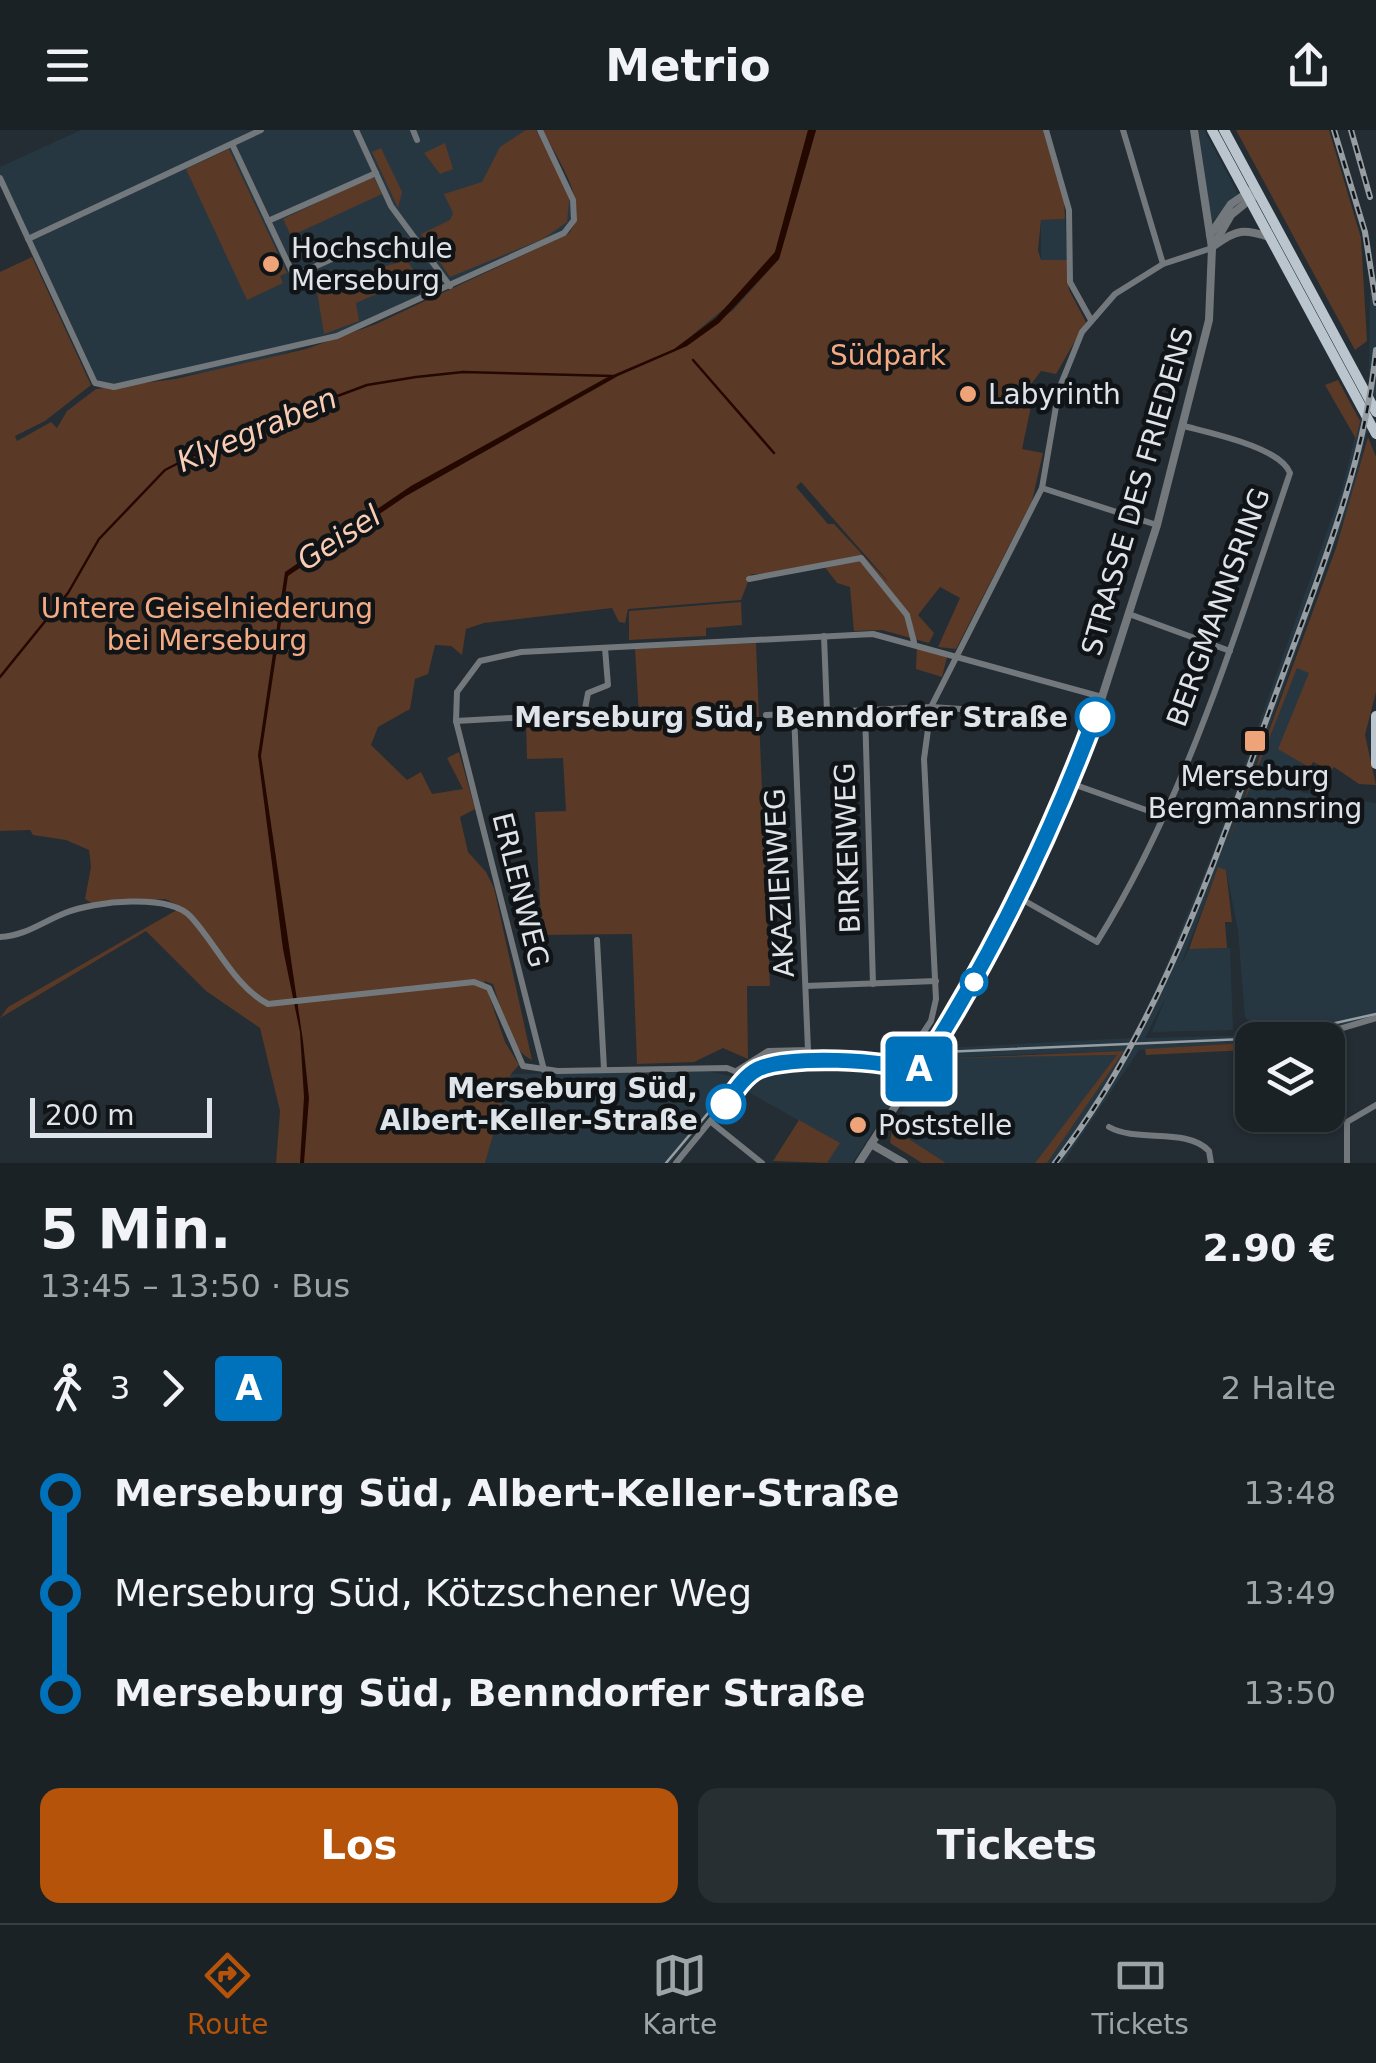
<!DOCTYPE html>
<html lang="de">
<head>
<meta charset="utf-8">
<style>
	:root { --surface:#1a2226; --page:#272f32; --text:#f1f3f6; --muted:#9fa4a7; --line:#383f43; --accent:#b45309 }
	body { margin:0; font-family:"DejaVu Sans",sans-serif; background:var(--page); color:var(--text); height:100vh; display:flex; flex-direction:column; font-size:38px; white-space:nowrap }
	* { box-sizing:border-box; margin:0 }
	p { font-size:32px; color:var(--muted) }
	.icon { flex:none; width:55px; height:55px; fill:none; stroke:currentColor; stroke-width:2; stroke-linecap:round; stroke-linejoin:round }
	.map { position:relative; height:1033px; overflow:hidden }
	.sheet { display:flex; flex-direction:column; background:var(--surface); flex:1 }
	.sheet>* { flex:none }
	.badge { padding:0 20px; border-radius:8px; font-size:35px; line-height:65px }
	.controls { position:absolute; left:1235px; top:892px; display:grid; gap:20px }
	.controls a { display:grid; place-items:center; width:110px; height:110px; border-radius:20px; background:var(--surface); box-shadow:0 2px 8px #0004,0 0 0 2px var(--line); font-size:50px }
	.scale { position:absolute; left:30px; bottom:25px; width:182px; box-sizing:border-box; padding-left:10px; border:5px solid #dee4e9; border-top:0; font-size:28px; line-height:35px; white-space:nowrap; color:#dee4e9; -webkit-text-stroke:8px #101417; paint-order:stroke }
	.map>.badge { position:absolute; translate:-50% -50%; box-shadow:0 0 0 5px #fff }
	.legs { display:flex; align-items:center; gap:15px; height:110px; padding:0 40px; font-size:32px }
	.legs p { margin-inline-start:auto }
	.head { display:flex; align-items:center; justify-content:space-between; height:170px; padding:0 40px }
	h1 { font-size:55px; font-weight:600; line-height:75px }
	.primary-button { display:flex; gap:20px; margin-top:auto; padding:20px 40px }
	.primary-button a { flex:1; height:115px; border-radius:20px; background:var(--accent); color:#fff; font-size:40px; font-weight:600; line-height:115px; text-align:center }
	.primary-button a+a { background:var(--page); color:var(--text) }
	ul { padding:0 40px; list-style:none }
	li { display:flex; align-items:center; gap:35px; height:100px; font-size:38px }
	li i { display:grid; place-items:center; width:15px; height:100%; margin:0 12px; background:currentColor }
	li i::after { content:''; width:25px; height:25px; margin:-12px; border:8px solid; border-radius:50%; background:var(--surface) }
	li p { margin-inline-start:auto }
	li:first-child i { background:linear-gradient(#0000 50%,currentColor 0) }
	li:last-child i { background:linear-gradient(currentColor 50%,#0000 0) }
	header { display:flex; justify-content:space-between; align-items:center; height:130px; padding:0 40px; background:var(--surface); font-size:45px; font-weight:600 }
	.menu { display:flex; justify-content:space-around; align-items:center; height:140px; border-top:2px solid var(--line); background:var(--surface); font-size:28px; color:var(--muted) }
	.menu a { display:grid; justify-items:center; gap:5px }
	.menu .on { color:var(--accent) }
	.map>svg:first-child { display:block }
	.built { fill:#273741; fill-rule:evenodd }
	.green { fill:#5a3926; fill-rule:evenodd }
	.water { fill:#240800 }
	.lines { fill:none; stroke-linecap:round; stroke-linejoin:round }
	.stream { stroke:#240800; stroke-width:2.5 }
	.minor { stroke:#73787c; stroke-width:6 }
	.tertiary { stroke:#73787c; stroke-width:8 }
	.primary { stroke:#bbc5cd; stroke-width:10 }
	.tram { stroke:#969ea3; stroke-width:2.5 }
	.rail-casing { stroke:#969ea3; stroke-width:6 }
	.rail { stroke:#101417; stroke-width:2.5; stroke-dasharray:8; stroke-linecap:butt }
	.line-1-casing { stroke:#fff; stroke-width:22 }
	.line-1 { stroke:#0072bc; stroke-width:15 }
	.poi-dot { fill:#efa378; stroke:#101417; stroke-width:4 }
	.stop-1-dot { fill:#fff; stroke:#0072bc; stroke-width:5 }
	.labels { text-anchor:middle; stroke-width:9; stroke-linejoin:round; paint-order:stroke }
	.poi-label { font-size:28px; fill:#dee4e9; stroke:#101417; text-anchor:start }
	.park-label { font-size:28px; fill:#f4ab83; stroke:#101417 }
	.street-label { font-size:28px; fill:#dee4e9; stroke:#101417 }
	.stop-label { font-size:28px; font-weight:bold; fill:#dee4e9; stroke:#101417; text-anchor:end }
	.water-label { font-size:30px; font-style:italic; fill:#f9ccb3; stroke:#101417 }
</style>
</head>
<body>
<header><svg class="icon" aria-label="menu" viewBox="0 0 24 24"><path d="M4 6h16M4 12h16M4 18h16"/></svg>Metrio<svg class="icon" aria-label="share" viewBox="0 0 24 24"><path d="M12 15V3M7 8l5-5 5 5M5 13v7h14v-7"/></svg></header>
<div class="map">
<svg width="1376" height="1033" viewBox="0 0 1376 1033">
	<rect width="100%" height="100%" fill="#232d33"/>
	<g class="built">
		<path d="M81,0H543L576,70L577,90L568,104L342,206L242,236L103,259L94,254L0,52V37Z"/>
		<path d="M1196,0H1204L1238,64L1212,92Z"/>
		<path d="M1065,89L1067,130H1041V90Z"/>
		<path d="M1376,161V264L1353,363L1226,718L1296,537L1309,542V630L1300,662L1376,673V886L1281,910L1139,920L1063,1033H1047L1123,921L955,927L1118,925L1035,1033H946L892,998L942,918L1131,908L1158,855L1216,715L1342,359L1369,251L1370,163ZM1218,738L1226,740L1238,800L1245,888L1268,905L1145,908L1166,867L1152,902L1233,900L1230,818L1189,819L1181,834Z"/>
		<path d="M782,936L899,939L908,948L852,1033H827L839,1013L743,959L759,943Z"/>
		<path d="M707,941L740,948L670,1033H485L511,944Z"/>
	</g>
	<g class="green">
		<path d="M526,0H536L570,64L567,92L543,109L450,147L421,104L450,90L453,83L444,64L482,52L500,17Z"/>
		<path d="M543,0H808L775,122L732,172L683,213L684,217L733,180L779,129L816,0H1043L1064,69L1065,89L1041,90L1038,120L1041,130H1067L1069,160L1086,192L1056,244L1041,241L1032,253L1033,267L1022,319L1043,323L1032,371L956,519L938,517L960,468L940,457L918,485L934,503L929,513L882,500L854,501L850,457L837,453L824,436L784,444H751L741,470L628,479L625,493L619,492L612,478L484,493L466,499L462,525L451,516L435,515L428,544L415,549L410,579L378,597L371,615L407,650L421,642L432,664L463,659L447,628L459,622L475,679L460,687L468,722L486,742L494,758L532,930C508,920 501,877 493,854L484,851L505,912L519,935L511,944L485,1033H276L280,981L260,898L206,861L146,801L0,888L8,877L182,777L165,769L93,774L85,769L91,737L89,720L66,710L33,705L30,700L0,701V142L32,127L91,255L45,291L15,306L17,311L51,292L57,298L67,281L96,259L175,249L306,219L376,194L568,104C593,77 556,28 543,0ZM801,352L887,450V451L834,394H828L796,357Z"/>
		<path d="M1236,0H1329L1361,108L1367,211L1355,220Z"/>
		<path d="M445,13L453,39L440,44L424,23Z"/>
		<path d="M381,18L402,62L398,78L372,22Z"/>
		<path d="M229,19L287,143L280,146L283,153L247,170L186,39Z"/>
		<path d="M373,46L382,64L291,106L283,89Z"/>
		<path d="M407,130L417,146L356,173L359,191L324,204L316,156Z"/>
		<path d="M1338,250L1360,291L1356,309L1325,255Z"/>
		<path d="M1368,307L1376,327V562L1365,605L1376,655L1359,654L1334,637L1331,641L1313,632L1310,638L1278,619L1309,543L1297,538L1226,718L1336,418Z"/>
		<path d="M741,472L742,495L706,498V506L629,510V481Z"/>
		<path d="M756,513L770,856H747L748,929L723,918L694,932L637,934L632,804L542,805L535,682L566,681L563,628L527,629L526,591L639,585L635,519Z"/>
		<path d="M917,516L947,527L942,547L916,539Z"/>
		<path d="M1218,737L1226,740L1232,792H1225L1227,818L1189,819Z"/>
		<path d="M1245,913L1247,920L1146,925L1145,919Z"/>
		<path d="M1124,921L1047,1033H1035L1117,925L955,928Z"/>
		<path d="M799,990L840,1013L827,1033L773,1031Z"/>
		<path d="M892,998L946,1033H922L890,1013Z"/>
	</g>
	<path class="water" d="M808,0H816L779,129L719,193L687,216L618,246L406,366L288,446L261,626L303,911L309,968L304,1033H300L304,967L300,902L283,819L258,625L285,442L411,356L606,248L674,219L716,188L775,122Z"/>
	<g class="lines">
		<g class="stream">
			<path d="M693,230L774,323"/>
			<path d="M0,547L68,463L99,409L165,340L233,305L367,255L416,247L463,242L613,246"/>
		</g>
		<g class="minor">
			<path d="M356,0L391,76L450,156"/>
			<path d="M413,0L417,10"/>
			<path d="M1046,0L1069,80L1070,152L1091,190"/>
			<path d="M1123,0L1163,134"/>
			<path d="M232,14L294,146L354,119"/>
			<path d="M0,48L95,253L114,257L337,206L564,103L574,90L573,70L540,0"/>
			<path d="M268,91L376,43"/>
			<path d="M28,109L261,0"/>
			<path d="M1042,358L1157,395"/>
			<path d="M749,449L861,428L907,485L914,512"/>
			<path d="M1129,484L1230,521"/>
			<path d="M824,506L827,582"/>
			<path d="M865,581L873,854"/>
			<path d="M766,585L931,577L991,581"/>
			<path d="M456,591L584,584L588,563L608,555L605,518"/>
			<path d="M1070,653L1163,686"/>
			<path d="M1018,767L1097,812C1186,669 1236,502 1290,343C1280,317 1210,303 1184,296"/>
			<path d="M0,807C25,806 42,792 65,783C94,771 170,763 191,787C216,814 235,857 268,874L474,852L489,858L523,936L558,941L727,938L747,946"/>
			<path d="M597,810L604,939"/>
			<path d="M806,856L936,851"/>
			<path d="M1302,910L1376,888"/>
			<path d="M901,936L931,891L936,869L924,629L931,577L1042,358L1059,259L1082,202L1115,164L1163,134L1212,118"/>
			<path d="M544,940L456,591L457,562L480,531L521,522L873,504L1102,567"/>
			<path d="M738,940L768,921L808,920L794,583"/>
			<path d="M711,992L762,1033"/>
			<path d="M1109,997C1137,1013 1187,997 1209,1021L1211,1033"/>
			<path d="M676,1033L747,946L767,936L793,931L868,934L917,942"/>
			<path d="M1347,1033V992L1376,975"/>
		</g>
		<g class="tertiary">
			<path d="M1210,105L1231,74L1250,61"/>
			<path d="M1215,115C1237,99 1244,99 1269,107"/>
			<path d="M1212,118L1231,85L1252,68"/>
			<path d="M871,1014L904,1033"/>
			<path d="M859,1033L975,851L1034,735L1102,567L1157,395L1209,190L1212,118L1194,0"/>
		</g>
		<g class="primary">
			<path d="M1212,0L1376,304"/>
			<path d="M1224,0L1376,282"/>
			<path d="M1376,586V634"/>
		</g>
		<path class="tram" d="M666,1033L746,938L770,925L850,926L1268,908L1376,884"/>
		<defs>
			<g id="rail">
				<path d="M1334,0L1365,102L1376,173"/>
				<path d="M1351,0L1370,67"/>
				<path d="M1055,1033C1162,895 1214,731 1274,569C1315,455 1364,341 1376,220"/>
			</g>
		</defs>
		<use href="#rail" class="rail-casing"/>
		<use href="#rail" class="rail"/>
	</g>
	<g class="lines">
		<defs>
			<path id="line-1" d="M726,974C735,961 744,946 758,939C787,925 888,929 918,942C990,830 1048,712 1095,587"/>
		</defs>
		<use href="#line-1" class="line-1-casing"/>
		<use href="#line-1" class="line-1"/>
	</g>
	<g class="poi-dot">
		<circle cx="271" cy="134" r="10"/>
		<circle cx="968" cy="264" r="10"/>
		<rect x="1243" y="599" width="24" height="24" rx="5"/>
		<circle cx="858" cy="995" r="10"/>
	</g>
	<g class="stop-1-dot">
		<circle cx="1095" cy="587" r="18"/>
		<circle cx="974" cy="852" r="12"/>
		<circle cx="726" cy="974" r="18"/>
	</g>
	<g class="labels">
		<g class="poi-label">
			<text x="291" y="128">Hochschule<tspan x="291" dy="32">Merseburg</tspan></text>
			<text x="988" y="274">Labyrinth</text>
			<text x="1255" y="656" text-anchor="middle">Merseburg<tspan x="1255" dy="32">Bergmannsring</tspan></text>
			<text x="878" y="1005">Poststelle</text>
		</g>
		<g class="park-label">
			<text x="888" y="235">Südpark</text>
			<text x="207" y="488">Untere Geiselniederung<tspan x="207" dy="32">bei Merseburg</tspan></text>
		</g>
		<g class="street-label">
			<text transform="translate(1137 361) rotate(-74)" y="10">STRASSE DES FRIEDENS</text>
			<text transform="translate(1218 477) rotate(-70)" y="10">BERGMANNSRING</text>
			<text transform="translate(847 718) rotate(-92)" y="10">BIRKENWEG</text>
			<text transform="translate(779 753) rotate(-93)" y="10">AKAZIENWEG</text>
			<text transform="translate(521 760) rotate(76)" y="10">ERLENWEG</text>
		</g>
		<g class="stop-label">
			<text x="1068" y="597">Merseburg Süd, Benndorfer Straße</text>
			<text x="698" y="968">Merseburg Süd,<tspan x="698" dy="32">Albert-Keller-Straße</tspan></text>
		</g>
		<g class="water-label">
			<text transform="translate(257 300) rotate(-23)" y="10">Klyegraben</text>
			<text transform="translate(339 408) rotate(-33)" y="10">Geisel</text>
		</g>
	</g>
</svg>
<div class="controls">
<a><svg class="icon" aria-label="layers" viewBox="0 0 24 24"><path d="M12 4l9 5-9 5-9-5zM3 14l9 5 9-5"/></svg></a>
</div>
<div class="scale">200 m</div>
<b class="badge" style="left:919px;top:939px;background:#0072bc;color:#fff">A</b>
</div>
<section class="sheet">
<div class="head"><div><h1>5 Min.</h1><p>13:45 – 13:50 · Bus</p></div><b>2.90 €</b></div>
<div class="legs"><svg class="icon" aria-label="walk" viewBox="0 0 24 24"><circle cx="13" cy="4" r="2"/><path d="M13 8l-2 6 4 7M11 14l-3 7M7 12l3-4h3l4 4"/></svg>3<svg class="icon" aria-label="forward" viewBox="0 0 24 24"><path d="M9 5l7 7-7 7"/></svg><b class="badge" style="background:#0072bc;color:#fff">A</b><p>2 Halte</p></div>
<ul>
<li><i style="color:#0072bc"></i><b>Merseburg Süd, Albert-Keller-Straße</b><p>13:48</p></li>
<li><i style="color:#0072bc"></i><span>Merseburg Süd, Kötzschener Weg</span><p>13:49</p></li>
<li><i style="color:#0072bc"></i><b>Merseburg Süd, Benndorfer Straße</b><p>13:50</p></li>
</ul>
<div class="primary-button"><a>Los</a><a>Tickets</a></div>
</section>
<nav class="menu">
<a class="on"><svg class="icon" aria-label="directions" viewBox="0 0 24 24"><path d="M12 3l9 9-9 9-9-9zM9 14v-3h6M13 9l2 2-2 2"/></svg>Route</a>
<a><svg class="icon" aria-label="map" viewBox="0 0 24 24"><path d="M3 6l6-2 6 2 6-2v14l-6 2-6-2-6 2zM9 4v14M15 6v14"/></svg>Karte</a>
<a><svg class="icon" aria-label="tickets" viewBox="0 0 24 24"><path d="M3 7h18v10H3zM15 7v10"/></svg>Tickets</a>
</nav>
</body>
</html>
